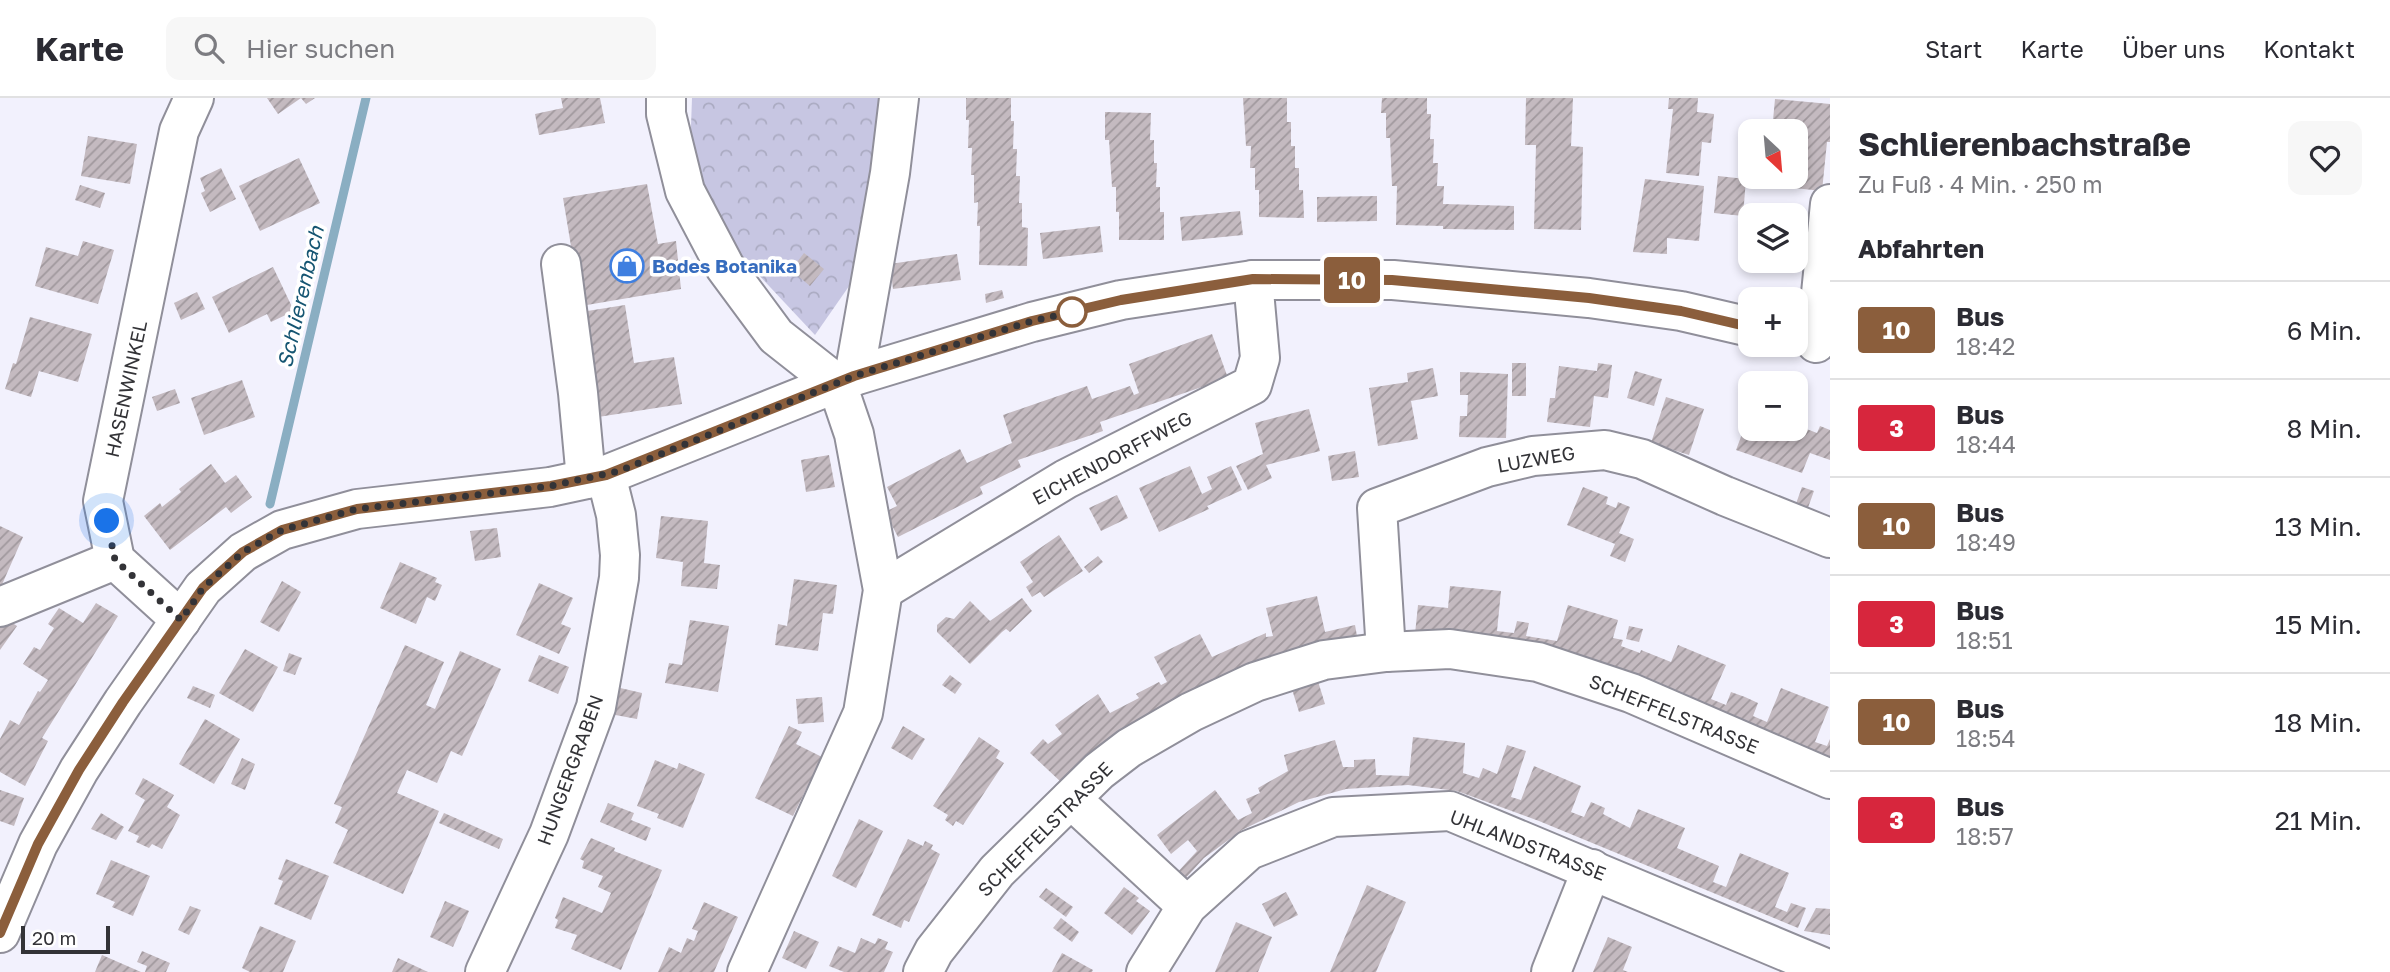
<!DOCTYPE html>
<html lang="de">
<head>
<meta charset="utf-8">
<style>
	:root { --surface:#fff; --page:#f7f7f7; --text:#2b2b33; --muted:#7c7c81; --line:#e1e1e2 }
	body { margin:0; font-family:"Golos Text",sans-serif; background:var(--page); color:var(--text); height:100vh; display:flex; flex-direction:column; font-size:26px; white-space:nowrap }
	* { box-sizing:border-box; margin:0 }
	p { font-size:23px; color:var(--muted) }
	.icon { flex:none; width:38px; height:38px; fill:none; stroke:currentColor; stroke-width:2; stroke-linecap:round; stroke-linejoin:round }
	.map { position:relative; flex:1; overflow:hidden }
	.side { display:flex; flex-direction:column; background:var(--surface); width:560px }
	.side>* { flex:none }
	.badge { padding:0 14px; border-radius:5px; font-size:24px; line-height:46px }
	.needle { width:46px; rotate:154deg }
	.controls { position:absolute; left:1738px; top:21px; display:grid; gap:14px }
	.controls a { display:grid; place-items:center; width:70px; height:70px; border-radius:14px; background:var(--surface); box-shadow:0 4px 10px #0003; font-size:35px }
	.scale { position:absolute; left:21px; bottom:18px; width:89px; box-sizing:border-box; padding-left:7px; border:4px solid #333337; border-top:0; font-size:19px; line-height:24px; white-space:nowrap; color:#333337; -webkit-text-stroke:5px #fff; paint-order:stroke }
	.you { position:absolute; width:35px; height:35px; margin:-18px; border:5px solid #fff; border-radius:50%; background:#1a73e8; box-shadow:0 0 0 10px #1a73e833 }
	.map>.badge { position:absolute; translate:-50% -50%; box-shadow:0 0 0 4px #fff }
	h2 { padding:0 28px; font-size:26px; line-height:63px }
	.round { display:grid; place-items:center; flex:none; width:74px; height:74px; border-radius:14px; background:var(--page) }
	.head { display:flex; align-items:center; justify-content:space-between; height:119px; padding:0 28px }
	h1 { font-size:33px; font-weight:700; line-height:52px }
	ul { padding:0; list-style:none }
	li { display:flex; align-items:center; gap:21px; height:98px; padding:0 28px; border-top:2px solid var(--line) }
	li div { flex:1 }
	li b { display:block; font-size:26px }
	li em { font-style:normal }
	li .badge { min-width:77px; font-weight:700; text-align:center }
	header { display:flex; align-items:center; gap:42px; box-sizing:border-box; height:98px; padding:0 35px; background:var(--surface); border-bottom:2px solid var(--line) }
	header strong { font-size:33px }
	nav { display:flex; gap:38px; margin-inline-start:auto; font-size:24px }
	.search { width:490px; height:63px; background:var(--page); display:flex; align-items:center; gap:18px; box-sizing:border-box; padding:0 24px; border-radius:14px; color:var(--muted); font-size:26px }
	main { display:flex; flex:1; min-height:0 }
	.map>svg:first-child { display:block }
	.forest { fill:url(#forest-crowns) }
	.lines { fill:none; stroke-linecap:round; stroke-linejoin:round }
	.stream { stroke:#8aaec2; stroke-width:9 }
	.building { fill:url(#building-hatch) }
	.minor-casing { stroke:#908f9a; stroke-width:42 }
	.minor { stroke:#fff; stroke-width:38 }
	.line-casing { stroke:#fff; stroke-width:16 }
	.line { stroke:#8b5e3c; stroke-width:10 }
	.walk { stroke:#333337; stroke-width:7; stroke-dasharray:0 12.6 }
	.stop-dot { fill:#fff; stroke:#8b5e3c; stroke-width:3.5 }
	.labels { text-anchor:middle; stroke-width:7; stroke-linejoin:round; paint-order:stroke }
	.shop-label { font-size:19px; font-weight:bold; fill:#366cbe; stroke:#fff; text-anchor:start }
	.street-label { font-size:19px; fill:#333337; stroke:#fff }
	.water-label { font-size:21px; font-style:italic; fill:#155572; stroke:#fff }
</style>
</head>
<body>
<header>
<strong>Karte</strong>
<div class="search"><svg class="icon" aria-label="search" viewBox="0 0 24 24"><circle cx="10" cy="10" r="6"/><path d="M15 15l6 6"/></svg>Hier suchen</div>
<nav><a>Start</a><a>Karte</a><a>Über uns</a><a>Kontakt</a></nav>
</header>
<main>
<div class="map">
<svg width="1830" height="874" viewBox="0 0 1830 874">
	<defs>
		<pattern id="forest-crowns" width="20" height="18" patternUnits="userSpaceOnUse" patternTransform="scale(1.75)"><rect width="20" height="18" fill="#c7c6e2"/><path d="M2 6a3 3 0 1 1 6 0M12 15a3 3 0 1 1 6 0" fill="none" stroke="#ababc2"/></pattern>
		<pattern id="building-hatch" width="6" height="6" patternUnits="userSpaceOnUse" patternTransform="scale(1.75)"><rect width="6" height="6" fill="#c4bac0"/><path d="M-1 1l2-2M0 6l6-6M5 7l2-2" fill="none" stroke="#a0989d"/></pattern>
	</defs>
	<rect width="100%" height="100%" fill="#f2f1fd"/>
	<path class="forest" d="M692,0H886L863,168L815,237L726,142L690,56Z"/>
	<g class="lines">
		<path class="stream" d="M270,406L366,0"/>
	</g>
	<g class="building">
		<path d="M267,0H315L306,6L301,0L278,16Z"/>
		<path d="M561,0H600L605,25L539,37L535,16L563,10Z"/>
		<path d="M966,0H1011V23H1014L1013,51H1017L1016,78H1020L1019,105H1022V129L1028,130L1027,168L979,167L980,128H977L978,104L974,105V77H971L972,50H968L969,22H966Z"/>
		<path d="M1243,0H1287V24H1291V48H1295V70H1299V92H1303L1304,120L1259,119V92H1255V70H1250L1251,48H1246Z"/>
		<path d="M1382,0H1427V16H1431L1430,41H1434L1433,65H1438L1437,88H1444L1443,106L1514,108V132L1443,131V128L1396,127L1397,88H1392L1390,40H1386V15H1381Z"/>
		<path d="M1526,0H1573L1571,48L1583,49L1581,132L1534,131L1536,47H1525Z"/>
		<path d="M1669,0H1698L1697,14L1714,16L1711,45L1702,44L1699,78L1666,75L1673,11H1668Z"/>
		<path d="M1775,1L1830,6V44H1827L1822,93L1767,87V79H1796V33H1772Z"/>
		<path d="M1105,14L1151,15L1150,42H1154V65H1157L1156,89H1160V114H1164V142H1119V114H1116V89H1112L1109,42H1105Z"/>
		<path d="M88,38L137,46L130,86L81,78Z"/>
		<path d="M299,60L320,105L260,133L239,88Z"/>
		<path d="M221,70L236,101L210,114L201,95L205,93L200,80Z"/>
		<path d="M1718,78L1746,81L1743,118L1714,115Z"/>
		<path d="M1645,81L1704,88L1699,143L1667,140V156L1633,154Z"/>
		<path d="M647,86L658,146L676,143L681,191L581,208L563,100Z"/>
		<path d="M80,87L105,95L100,110L75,102Z"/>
		<path d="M1377,98V123L1317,124V99Z"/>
		<path d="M1240,113L1243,137L1182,143L1180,119Z"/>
		<path d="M1100,128L1103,154L1043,161L1040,135Z"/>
		<path d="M83,143L114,152L98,206L35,188L46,149L78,158Z"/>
		<path d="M804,155L824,171L810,188L791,172Z"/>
		<path d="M957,156L961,182L893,191L890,166Z"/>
		<path d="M273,169L294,213L271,224L267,216L229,235L212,199Z"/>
		<path d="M1002,192L1004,200L986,205L985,196Z"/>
		<path d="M197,194L205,211L181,222L174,205Z"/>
		<path d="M625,207L634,265L674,259L682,306L598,319L581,214Z"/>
		<path d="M30,219L92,236L78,284L39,273L31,299L5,291L13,265L16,266Z"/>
		<path d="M1212,236L1228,280L1100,324L1103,333L1018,362L1021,369L980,389L983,396L898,439L885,414L897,408L887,389L960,351L967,365L1012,345L1003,317L1087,288L1092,301L1130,288L1134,297L1139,295L1129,266Z"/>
		<rect x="1512" y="265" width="14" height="33"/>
		<path d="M1598,265L1612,267L1608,300L1594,298L1590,329L1547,324L1550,300H1555L1559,268L1597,273Z"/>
		<path d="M1433,270L1438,298L1411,303L1418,341L1378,348L1369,290L1408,284L1407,275Z"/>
		<path d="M1635,273L1662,281L1654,308L1627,300Z"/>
		<path d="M1784,273L1805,280L1801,295L1796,293V285H1780Z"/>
		<path d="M1460,274L1508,276L1506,340L1459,339L1460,318H1467L1468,297H1460Z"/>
		<path d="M242,282L255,319L204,337L191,300Z"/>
		<path d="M175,291L180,305L157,313L152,299Z"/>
		<path d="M1666,299L1704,311L1689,357L1651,345Z"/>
		<path d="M1309,311L1320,353L1266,367L1272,380L1248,392L1236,368L1263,356L1255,325Z"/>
		<path d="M1750,315V331H1796V327L1817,335L1820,328L1830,332V362L1810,355L1802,375L1736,352Z"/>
		<path d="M1355,353L1359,379L1332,383L1328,358Z"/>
		<path d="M829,357L835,389L806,394L801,362Z"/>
		<path d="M211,366L225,385L236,377L252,399L231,415L226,409L170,452L144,418L160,405L162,409L181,394L179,391Z"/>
		<path d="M1190,368L1202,396L1212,391L1207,379L1231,368L1242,392L1207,408L1209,411L1159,434L1139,390Z"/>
		<path d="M1583,389L1608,399L1606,406L1616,410L1618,404L1630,409L1619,435L1634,441L1625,464L1610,458L1615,446L1567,427Z"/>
		<path d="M1802,389L1814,393L1805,418L1793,414Z"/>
		<path d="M1117,397L1128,420L1101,433L1089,410Z"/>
		<path d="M661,418L708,423L704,465L720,467L717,491L681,488L683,464L656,460Z"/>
		<path d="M0,428L23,439L0,491Z"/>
		<path d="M497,430L501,459L475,463L470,433Z"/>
		<path d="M1059,437L1083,473L1044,499L1040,494L1032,499L1026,489L1033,484L1020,464Z"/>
		<path d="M1098,458L1103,464L1089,475L1084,469Z"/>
		<path d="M400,464L437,480L435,484L442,487L435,503L427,499L416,526L380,510Z"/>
		<path d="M794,481L837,487L833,516L823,515L818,553L775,547L778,526L787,528Z"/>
		<path d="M282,483L301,494L279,534L260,524Z"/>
		<path d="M539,485L573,500L561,526L571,530L559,556L516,537Z"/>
		<path d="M1450,488L1501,493L1497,533L1514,535L1517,523L1529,525L1526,538L1557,543L1568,507L1618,522L1613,540L1623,542L1621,548L1640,555L1641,552L1671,564L1678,547L1726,567L1711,601L1726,607L1731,594L1745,599L1758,605L1753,618L1767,624L1781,590L1829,609L1815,644L1827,648L1830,641V661L1415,536L1418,507L1448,510Z"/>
		<path d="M1317,498L1325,534L1355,527L1357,538L1279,556L1263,562L1062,685L1030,655L1043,641L1048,646L1062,636L1055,627L1098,596L1110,615L1139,600L1136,596L1159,584L1161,587L1167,584L1154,559L1200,536L1212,559L1266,535V539L1273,538L1266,510Z"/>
		<path d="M1022,500L1032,513L1010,534L1006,531L1002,534L970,566L937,534V527L946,519L954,521L970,503L990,523Z"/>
		<path d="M96,505L118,518L42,640L48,643L25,688L0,674V641L10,622L19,627L38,593L40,594L48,582L23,566L34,549L40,552L54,530L48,526L59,510L83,525Z"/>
		<path d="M2,518L17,528L0,552V520Z"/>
		<path d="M690,522L729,528L718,594L665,585L669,565L682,567Z"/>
		<path d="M1629,528L1643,531L1639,544L1626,541Z"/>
		<path d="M405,547L444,564L426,607L435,611L460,553L501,571L462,658L451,653L437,685L407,672L397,695L439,713L403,796L333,765L348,732L335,725L342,709L334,706Z"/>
		<path d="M245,551L278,569L253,614L219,595Z"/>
		<path d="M289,555L302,560L295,577L283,573Z"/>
		<path d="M539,557L569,569L558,596L528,583Z"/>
		<path d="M950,577L962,586L955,596L942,587Z"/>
		<path d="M1317,580L1325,606L1299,614L1291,588Z"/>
		<path d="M193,588L215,597L210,610L187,600Z"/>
		<path d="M616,589L642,595L637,621L610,616Z"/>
		<path d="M822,599L824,624L798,626L796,601Z"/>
		<path d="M205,621L240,641L214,686L179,666Z"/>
		<path d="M789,628L802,634L796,646L822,659L793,718L755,700Z"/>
		<path d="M903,628L925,641L912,662L891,650Z"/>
		<path d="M979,639L1000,653L996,660L1004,665L963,727L956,723L953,728L945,722L948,717L933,708Z"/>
		<path d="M1413,639L1465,645L1463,675L1479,680L1483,670L1497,676L1507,647L1526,653L1511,699L1521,702L1534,668L1581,688L1571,714L1584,719L1591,704L1605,710L1603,716L1630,730L1638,711L1685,730L1677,750L1719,768L1713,784L1726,789L1740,755L1789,775L1775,809L1787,814L1791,805L1806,810L1798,830L1539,723L1487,704L1457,693L1408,687L1346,691L1299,704L1242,732L1204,760L1183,783L1175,777L1197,753L1188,742L1171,756L1157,737L1215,692L1238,722L1252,715L1246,701L1260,695L1258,690L1288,673L1284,657L1335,642L1343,669H1354V662L1375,661L1376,677L1409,678Z"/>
		<path d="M242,660L255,666L245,692L231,686Z"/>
		<path d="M655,662L677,671L679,665L705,676L683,730L657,720L659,716L637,708Z"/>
		<path d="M143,680L174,697L167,709L180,717L162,751L152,746L149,750L136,744L139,738L128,733L145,702L135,696Z"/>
		<path d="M0,692L24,700L14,728L0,723Z"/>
		<path d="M608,705L634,715L631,722L651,730L646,743L600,724Z"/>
		<path d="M101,715L124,729L116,742L91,731Z"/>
		<path d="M444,715L503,741L499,751L439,725Z"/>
		<path d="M859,721L883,733L856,790L832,778Z"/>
		<path d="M591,740L615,750L614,753L662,772L621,872L571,851L577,837L555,830L558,822L555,820L563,799L602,815L611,795L598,789L603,778L582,770L584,763L580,761Z"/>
		<path d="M908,741L923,748L925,743L933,747L931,751L940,756L909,824L904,822L901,830L872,817Z"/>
		<path d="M286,761L329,778L311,822L274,806L283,783L278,781Z"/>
		<path d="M111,762L150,778L133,818L112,809L115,804L96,796Z"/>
		<path d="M1367,787L1406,804L1376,874H1330Z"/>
		<path d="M1124,789L1139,800L1136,803L1150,813L1132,837L1104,815Z"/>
		<path d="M1046,790L1073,809L1066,819L1039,799Z"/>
		<path d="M1286,794L1298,817L1274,829L1262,806Z"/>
		<path d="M445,803L469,813L453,849L430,839Z"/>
		<path d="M704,804L738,819L714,874H658L669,849L681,855L687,840L694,843L698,833L692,831Z"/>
		<path d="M190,808L201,812L189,837L178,832Z"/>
		<path d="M1816,810L1830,811V837L1804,833Z"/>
		<path d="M1061,820L1079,834L1072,844L1053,830Z"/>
		<path d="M1236,824L1272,839L1258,874H1215Z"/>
		<path d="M260,828L296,843L283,874H250L242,870Z"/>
		<path d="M794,833L819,844L806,871L782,860Z"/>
		<path d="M1608,839L1632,849L1623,872L1628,874H1593Z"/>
		<path d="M861,840L875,846L878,840L888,844L885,851L893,854L884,874H844L829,868L838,848L855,855Z"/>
		<path d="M142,853L170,865L166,874H145L147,868L137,864Z"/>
		<path d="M1062,855L1093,872L1092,874H1052Z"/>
		<path d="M102,857L141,874H95Z"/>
		<path d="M398,860L428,874H392Z"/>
	</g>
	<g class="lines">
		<defs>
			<g id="minor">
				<path d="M666,0V16L685,93L725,169L776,238L837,286L854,336L883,492L863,615L747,874"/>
				<path d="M561,166L578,295L586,381"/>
				<path d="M1816,245L1830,106"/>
				<path d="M854,278L890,75L899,0"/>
				<path d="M883,492L1066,381L1252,287L1260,260L1253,182"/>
				<path d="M0,509L115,462"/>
				<path d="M181,522L115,462L103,403L179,33L194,0"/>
				<path d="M1386,554L1377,410L1487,369L1533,358L1605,352L1642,361L1725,398L1830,440"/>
				<path d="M1071,701L1187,808"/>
				<path d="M0,835L38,746L79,672L123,604L203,490L243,454L282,432L357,411L550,389L606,377L854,278L1032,224L1121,202L1253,182H1393L1589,200L1681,213L1750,229"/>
				<path d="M485,874L549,736L596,609L619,480L620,457L616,417L606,377"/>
				<path d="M923,874L934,853L997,773L1099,673L1129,650L1191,614L1255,584L1324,562L1386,554L1450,551L1538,564L1631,595L1830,681"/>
				<path d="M1146,874L1187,808L1249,752L1333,719L1450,713L1830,872"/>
				<path d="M1551,874L1592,771"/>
			</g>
		</defs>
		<use href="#minor" class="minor-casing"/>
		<use href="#minor" class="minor"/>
	</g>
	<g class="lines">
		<defs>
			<path id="line" d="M0,835L38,746L79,672L123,604L203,490L243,454L282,432L357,411L551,388L606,377L854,278L1032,223L1121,202L1253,181L1392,182L1589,200L1681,213L1750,229"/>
		</defs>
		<use href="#line" class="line-casing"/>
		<use href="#line" class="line"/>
		<path class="walk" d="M107,423L115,462L181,522L203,490L243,454L282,432L357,411L551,388L619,373L854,278L1032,223L1076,213L1072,214"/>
	</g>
	<defs>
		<symbol id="shop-ring" viewBox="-11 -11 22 22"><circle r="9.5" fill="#fff" stroke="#3f7fe0" stroke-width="1.5"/><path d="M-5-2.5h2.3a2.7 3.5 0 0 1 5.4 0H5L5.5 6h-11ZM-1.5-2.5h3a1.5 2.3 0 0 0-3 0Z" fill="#3f7fe0"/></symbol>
	</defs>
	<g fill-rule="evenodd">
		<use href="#shop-ring" x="608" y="149" width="38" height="38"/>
	</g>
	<circle class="stop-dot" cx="1072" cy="214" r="14"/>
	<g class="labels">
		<g class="shop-label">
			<text x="652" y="175">Bodes Botanika</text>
		</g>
		<g class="street-label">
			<text transform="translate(126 291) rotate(-78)" y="7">HASENWINKEL</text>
			<text transform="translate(1112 360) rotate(-28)" y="7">EICHENDORFFWEG</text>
			<text transform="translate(1536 361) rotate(-10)" y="7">LUZWEG</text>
			<text transform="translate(1674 616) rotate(22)" y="7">SCHEFFELSTRASSE</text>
			<text transform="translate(570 672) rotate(-70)" y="7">HUNGERGRABEN</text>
			<text transform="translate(1045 731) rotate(-45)" y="7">SCHEFFELSTRASSE</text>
			<text transform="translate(1528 747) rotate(21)" y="7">UHLANDSTRASSE</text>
		</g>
		<g class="water-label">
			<text transform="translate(301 199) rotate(-77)" y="7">Schlierenbach</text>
		</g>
	</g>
</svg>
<div class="controls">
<a><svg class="needle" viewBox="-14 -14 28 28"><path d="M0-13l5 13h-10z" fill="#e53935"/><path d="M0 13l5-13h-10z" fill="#7c7c81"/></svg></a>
<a><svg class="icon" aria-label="layers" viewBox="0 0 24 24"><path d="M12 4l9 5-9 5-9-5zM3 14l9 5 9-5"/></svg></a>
<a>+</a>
<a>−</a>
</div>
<div class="scale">20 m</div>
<div class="you" style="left:107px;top:423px"></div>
<b class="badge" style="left:1352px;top:182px;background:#8b5e3c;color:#fff">10</b>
</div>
<section class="side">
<div class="head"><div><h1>Schlierenbachstraße</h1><p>Zu Fuß · 4 Min. · 250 m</p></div><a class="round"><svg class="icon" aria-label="heart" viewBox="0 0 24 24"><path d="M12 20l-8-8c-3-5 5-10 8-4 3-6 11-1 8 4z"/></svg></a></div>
<h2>Abfahrten</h2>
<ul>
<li><span class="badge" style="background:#8b5e3c;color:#fff">10</span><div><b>Bus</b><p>18:42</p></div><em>6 Min.</em></li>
<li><span class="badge" style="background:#d7263d;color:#fff">3</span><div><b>Bus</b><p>18:44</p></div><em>8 Min.</em></li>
<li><span class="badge" style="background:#8b5e3c;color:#fff">10</span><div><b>Bus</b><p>18:49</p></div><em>13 Min.</em></li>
<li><span class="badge" style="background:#d7263d;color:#fff">3</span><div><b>Bus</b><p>18:51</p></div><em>15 Min.</em></li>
<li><span class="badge" style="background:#8b5e3c;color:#fff">10</span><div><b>Bus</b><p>18:54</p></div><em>18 Min.</em></li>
<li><span class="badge" style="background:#d7263d;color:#fff">3</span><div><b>Bus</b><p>18:57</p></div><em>21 Min.</em></li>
</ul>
</section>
</main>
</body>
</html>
